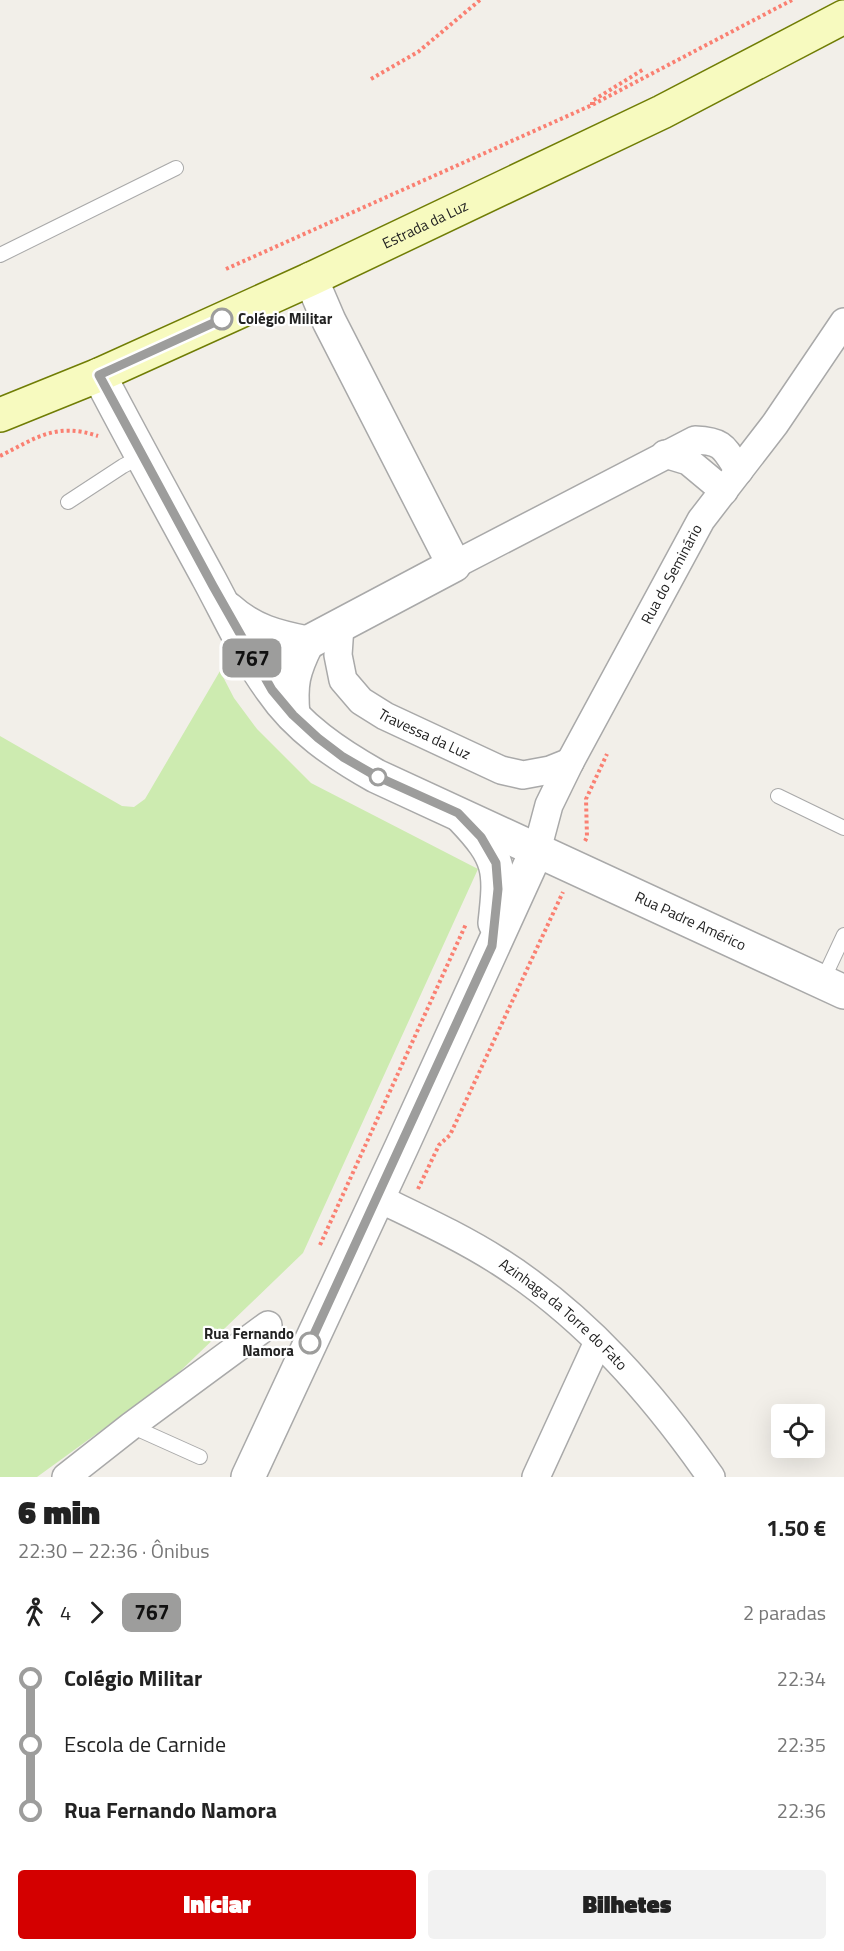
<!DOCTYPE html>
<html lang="pt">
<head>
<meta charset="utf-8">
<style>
	:root { --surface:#fff; --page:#f2f2f2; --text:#222; --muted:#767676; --accent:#d40000 }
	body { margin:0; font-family:"Titillium Web",sans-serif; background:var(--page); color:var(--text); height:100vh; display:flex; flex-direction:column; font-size:22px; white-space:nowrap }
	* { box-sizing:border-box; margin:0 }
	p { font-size:20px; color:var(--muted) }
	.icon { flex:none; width:33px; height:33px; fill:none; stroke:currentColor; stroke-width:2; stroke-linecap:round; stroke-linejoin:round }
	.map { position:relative; height:1477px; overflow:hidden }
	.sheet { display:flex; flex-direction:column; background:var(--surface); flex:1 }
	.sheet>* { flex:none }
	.badge { padding:0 12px; border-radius:9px; font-size:21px; line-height:39px }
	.buttons { position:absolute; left:771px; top:1404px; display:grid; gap:12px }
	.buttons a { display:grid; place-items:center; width:54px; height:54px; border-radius:6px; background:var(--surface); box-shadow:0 6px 24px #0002; font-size:30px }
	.map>.badge { position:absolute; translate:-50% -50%; box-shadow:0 0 0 3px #fff }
	.legs { display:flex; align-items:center; gap:9px; height:66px; padding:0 18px; font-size:20px }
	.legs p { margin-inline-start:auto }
	.summary { display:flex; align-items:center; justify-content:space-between; height:102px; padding:0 18px }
	h1 { font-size:33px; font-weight:800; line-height:45px }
	.button { display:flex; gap:12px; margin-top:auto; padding:12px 18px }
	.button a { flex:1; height:69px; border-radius:6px; background:var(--accent); color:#fff; font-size:24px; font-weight:800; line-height:69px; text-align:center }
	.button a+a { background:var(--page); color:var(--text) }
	ul { padding:0 18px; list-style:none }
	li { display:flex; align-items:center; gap:21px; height:66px; font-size:22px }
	li i { display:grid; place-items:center; width:9px; height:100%; margin:0 8px; background:currentColor }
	li i::after { content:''; width:15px; height:15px; margin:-8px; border:4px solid; border-radius:50%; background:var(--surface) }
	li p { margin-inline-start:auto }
	li:first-child i { background:linear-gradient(#0000 50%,currentColor 0) }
	li:last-child i { background:linear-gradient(currentColor 50%,#0000 0) }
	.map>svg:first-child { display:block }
	.grass { fill:#cdebb0 }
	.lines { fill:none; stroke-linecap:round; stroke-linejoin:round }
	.service-casing { stroke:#a9a9a9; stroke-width:16 }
	.minor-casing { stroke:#a9a9a9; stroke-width:30 }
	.tertiary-casing { stroke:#a9a9a9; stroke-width:36 }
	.secondary-casing { stroke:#707d05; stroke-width:36 }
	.path { stroke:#fa8072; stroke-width:4; stroke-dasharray:3 3; stroke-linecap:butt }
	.service { stroke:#fff; stroke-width:14 }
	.minor { stroke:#fff; stroke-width:27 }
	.tertiary { stroke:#fff; stroke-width:33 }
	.secondary { stroke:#f7fabf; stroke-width:33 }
	.line-1-casing { stroke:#fff; stroke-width:14 }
	.line-1 { stroke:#9d9d9c; stroke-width:9 }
	.stop-1-dot { fill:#fff; stroke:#9d9d9c; stroke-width:3 }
	.labels { text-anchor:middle; stroke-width:4.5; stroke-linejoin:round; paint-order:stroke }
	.street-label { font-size:15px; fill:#222; stroke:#fff }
	.stop-label { font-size:15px; font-weight:bold; fill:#222; stroke:#fff; text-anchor:start }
</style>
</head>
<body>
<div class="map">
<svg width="844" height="1477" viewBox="0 0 844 1477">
	<rect width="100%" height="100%" fill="#f2efe9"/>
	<path class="grass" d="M220,671L234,698L257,729L311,783L478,869L303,1253L172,1379L37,1477H0V736L122,806L134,807L145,799Z"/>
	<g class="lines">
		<defs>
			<g id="service">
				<path d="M0,255L176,168"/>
				<path d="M68,502L123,466L142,456"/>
				<path d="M778,796L844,828"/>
				<path d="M822,982L844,935"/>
				<path d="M131,1426L200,1457"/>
			</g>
			<g id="minor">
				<path d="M665,454L688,461L724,491"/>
				<path d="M454,565L695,440C724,441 724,448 739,471"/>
				<path id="s1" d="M340,626L338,655L343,680L361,701L385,716L501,770L523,775L550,770L570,762"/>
				<path id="s2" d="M537,850L549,805L570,762L701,520L775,424L844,322"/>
				<path id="s3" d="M378,1198C419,1218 461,1237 500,1262C586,1317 653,1394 711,1477"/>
				<path d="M66,1477L131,1426L268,1325"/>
				<path d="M536,1477L598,1342"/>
			</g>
			<g id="tertiary">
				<path id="s4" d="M99,375C135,444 172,511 209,579C229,616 247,656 272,690C298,728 337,754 376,776L844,992"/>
				<path d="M228,609C252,631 277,637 307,643"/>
				<path d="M307,643L454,565L329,321L311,279"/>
				<path d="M293,715C290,684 293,671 307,643"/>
				<path d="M463,818C501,858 501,870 495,923"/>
				<path d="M248,1477L402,1146L537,850"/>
			</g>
			<g id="secondary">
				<path id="s5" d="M0,415L99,375L311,279L662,112L844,17"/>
			</g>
		</defs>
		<use href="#service" class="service-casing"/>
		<use href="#minor" class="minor-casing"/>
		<use href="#tertiary" class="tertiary-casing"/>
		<use href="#secondary" class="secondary-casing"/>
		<g class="path">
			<path d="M371,79L418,52L480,0"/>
			<path d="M592,105V101L644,69"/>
			<path d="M226,269L592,105L792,0"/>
			<path d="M0,456C36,438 56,422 98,436"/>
			<path d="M585,841L587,837L586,799L607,754"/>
			<path d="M418,1189L439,1145L450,1135L563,892"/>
			<path d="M320,1245L466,924"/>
		</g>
		<use href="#service" class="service"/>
		<use href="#minor" class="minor"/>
		<use href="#tertiary" class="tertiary"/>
		<use href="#secondary" class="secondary"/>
	</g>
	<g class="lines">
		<defs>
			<path id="line-1" d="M222,319L99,375L213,586L272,690L293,715L318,738L343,757L376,776L458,813L481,837L496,863L498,889L492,946L310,1343"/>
		</defs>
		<use href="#line-1" class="line-1-casing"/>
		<use href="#line-1" class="line-1"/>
	</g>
	<g class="stop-1-dot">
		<circle cx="222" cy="319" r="10"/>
		<circle cx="378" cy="777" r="8"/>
		<circle cx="310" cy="1343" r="10"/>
	</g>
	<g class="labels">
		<g class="street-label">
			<text dy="5" stroke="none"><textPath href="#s5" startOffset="466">Estrada da Luz</textPath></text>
			<text dy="5" stroke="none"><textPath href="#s2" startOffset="308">Rua do Seminário</textPath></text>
			<text dy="5" stroke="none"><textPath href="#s1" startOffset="154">Travessa da Luz</textPath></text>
			<text dy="5" stroke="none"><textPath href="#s4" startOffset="842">Rua Padre Américo</textPath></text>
			<text dy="5" stroke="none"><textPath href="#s3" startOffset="220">Azinhaga da Torre do Fato</textPath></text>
		</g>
		<g class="stop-label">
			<text x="238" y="324">Colégio Militar</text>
			<text x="294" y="1339" text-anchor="end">Rua Fernando<tspan x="294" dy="17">Namora</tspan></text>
		</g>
	</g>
</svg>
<div class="buttons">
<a><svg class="icon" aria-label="locate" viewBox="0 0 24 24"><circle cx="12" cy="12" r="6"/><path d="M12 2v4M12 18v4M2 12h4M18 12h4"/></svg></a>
</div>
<b class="badge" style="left:252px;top:658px;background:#9d9d9c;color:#111">767</b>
</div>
<section class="sheet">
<div class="summary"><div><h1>6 min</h1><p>22:30 – 22:36 · Ônibus</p></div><b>1.50 €</b></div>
<div class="legs"><svg class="icon" aria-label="walk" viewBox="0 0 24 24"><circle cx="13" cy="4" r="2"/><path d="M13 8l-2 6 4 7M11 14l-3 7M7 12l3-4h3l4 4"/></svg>4<svg class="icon" aria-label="forward" viewBox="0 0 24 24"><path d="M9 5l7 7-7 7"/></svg><b class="badge" style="background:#9d9d9c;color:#111">767</b><p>2 paradas</p></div>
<ul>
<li><i style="color:#9d9d9c"></i><b>Colégio Militar</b><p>22:34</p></li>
<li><i style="color:#9d9d9c"></i><span>Escola de Carnide</span><p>22:35</p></li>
<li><i style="color:#9d9d9c"></i><b>Rua Fernando Namora</b><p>22:36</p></li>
</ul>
<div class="button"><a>Iniciar</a><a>Bilhetes</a></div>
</section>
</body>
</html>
